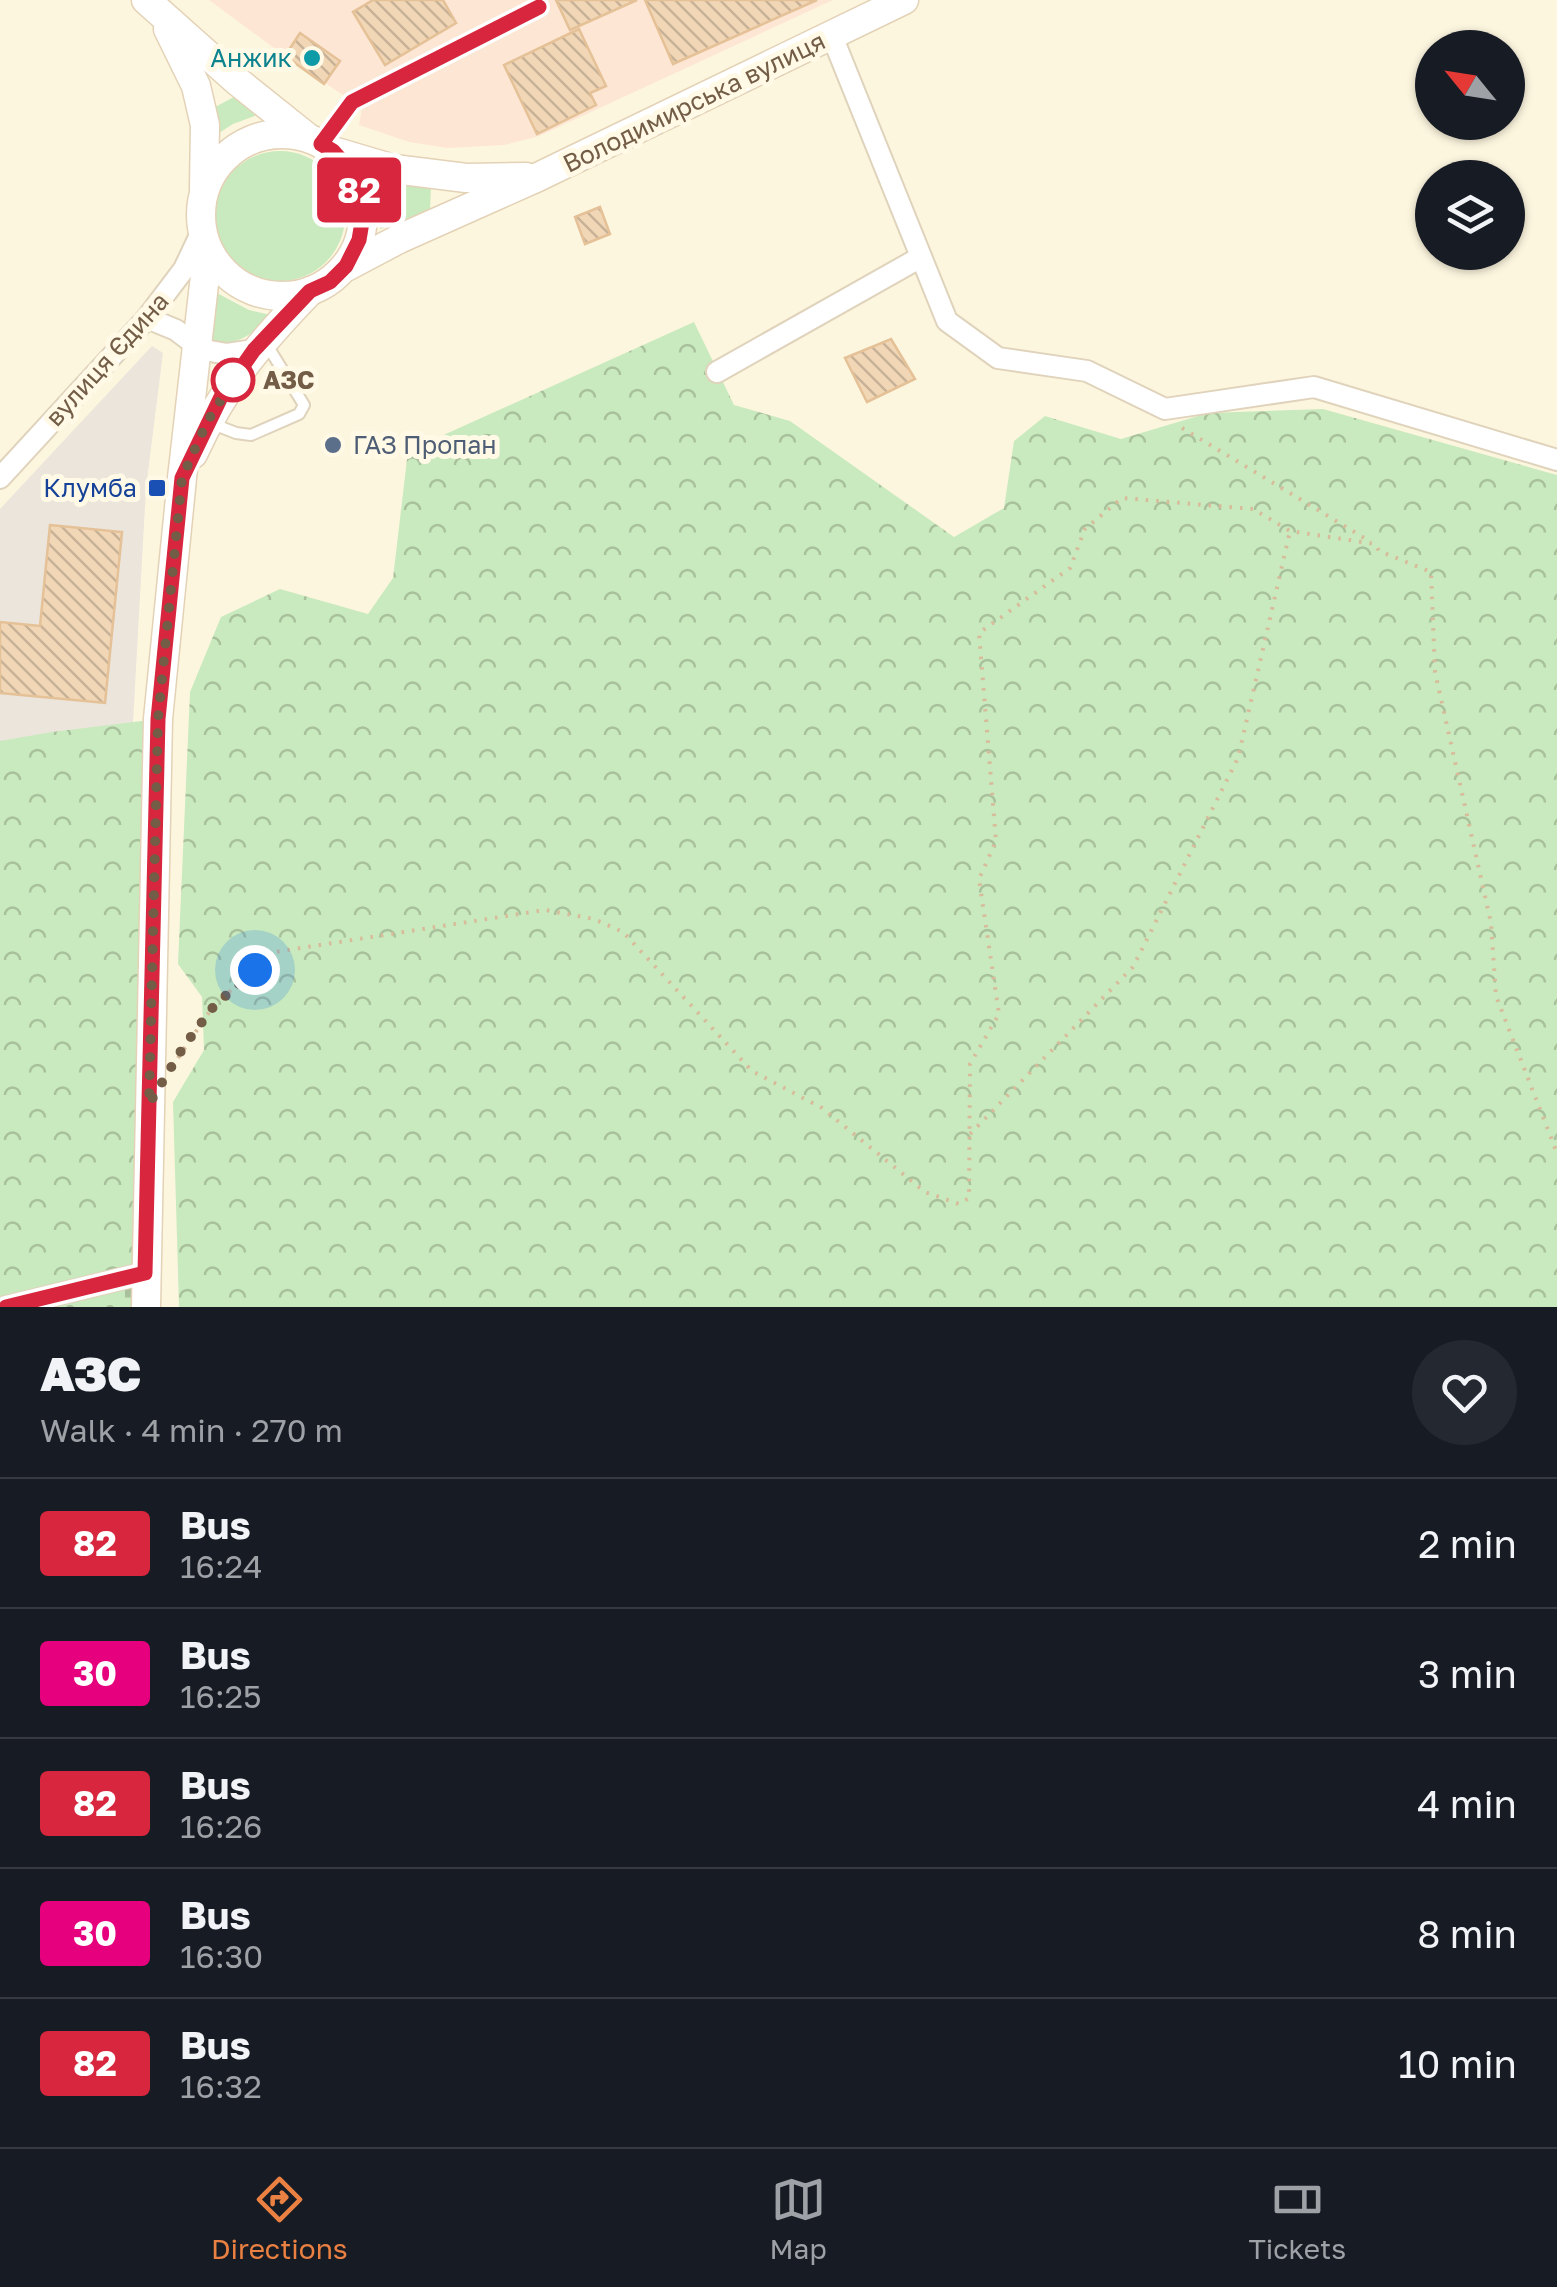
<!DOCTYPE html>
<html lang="en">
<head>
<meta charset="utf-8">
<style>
	:root { --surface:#171b24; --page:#242831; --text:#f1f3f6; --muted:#9ea1a6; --line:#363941; --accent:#ea8041 }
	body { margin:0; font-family:"Golos Text",sans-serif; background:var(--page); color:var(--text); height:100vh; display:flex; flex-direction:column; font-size:38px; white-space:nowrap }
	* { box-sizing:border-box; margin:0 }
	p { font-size:32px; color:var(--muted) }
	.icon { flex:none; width:55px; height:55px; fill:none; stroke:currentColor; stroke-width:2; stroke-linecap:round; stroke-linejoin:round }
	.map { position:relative; height:1307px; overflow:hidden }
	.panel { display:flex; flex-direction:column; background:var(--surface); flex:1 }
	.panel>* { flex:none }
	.badge { padding:0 20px; border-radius:8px; font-size:35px; line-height:65px }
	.needle { width:65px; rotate:300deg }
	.fabs { position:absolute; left:1415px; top:30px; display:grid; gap:20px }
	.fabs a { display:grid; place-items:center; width:110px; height:110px; border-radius:50%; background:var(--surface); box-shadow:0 2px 8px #0004; font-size:50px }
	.you { position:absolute; width:50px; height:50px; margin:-25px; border:8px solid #fff; border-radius:50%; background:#1a73e8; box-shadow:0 0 0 15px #1a73e833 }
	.map>.badge { position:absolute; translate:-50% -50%; box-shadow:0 0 0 5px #fff }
	.round { display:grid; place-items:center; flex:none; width:105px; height:105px; border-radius:52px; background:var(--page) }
	.headline { display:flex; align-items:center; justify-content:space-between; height:170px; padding:0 40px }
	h1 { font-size:48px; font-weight:800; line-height:75px }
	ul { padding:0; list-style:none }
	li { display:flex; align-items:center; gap:30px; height:130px; padding:0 40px; border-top:2px solid var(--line) }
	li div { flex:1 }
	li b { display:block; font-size:38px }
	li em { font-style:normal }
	li .badge { min-width:110px; font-weight:700; text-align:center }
	.tabs { display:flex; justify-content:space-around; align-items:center; height:140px; border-top:2px solid var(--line); background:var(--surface); font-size:28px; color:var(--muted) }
	.tabs a { display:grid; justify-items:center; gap:5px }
	.tabs .current { color:var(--accent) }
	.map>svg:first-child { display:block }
	.commercial { fill:#fde6d3 }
	.industrial { fill:#ebe5db }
	.grass { fill:#c9eabe }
	.forest { fill:url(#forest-crowns) }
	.cemetery { fill:url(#cemetery-stones) }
	.building { fill:url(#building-back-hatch); stroke:#e5c197; stroke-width:2.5 }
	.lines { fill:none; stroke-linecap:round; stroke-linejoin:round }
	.lane-casing { stroke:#e0d3bc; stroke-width:14 }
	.street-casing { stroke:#e0d3bc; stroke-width:24 }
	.secondary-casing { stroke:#e3d2b6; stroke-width:31 }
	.path { stroke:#d7bb9a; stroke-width:4; stroke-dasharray:2.5 8; stroke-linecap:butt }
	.lane { stroke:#fff; stroke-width:10 }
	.street { stroke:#fff; stroke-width:20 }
	.secondary { stroke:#fff; stroke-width:28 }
	.line-casing { stroke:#fff; stroke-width:22 }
	.line { stroke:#d7263d; stroke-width:15 }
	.walk { stroke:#735d47; stroke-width:10; stroke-dasharray:0 18 }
	.culture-dot { fill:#0f9aa8; stroke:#fff9e6; stroke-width:4 }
	.stop-dot { fill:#fff; stroke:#d7263d; stroke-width:5 }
	.service-dot { fill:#5c6f8a; stroke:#fff9e6; stroke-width:4 }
	.transit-dot { fill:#1a4fb4; stroke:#fff9e6; stroke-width:4 }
	.labels { text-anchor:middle; stroke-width:10; stroke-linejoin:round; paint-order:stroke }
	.culture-label { font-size:25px; fill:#0d838f; stroke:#fff9e6; text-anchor:end }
	.street-label { font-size:25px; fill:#735d47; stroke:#fff9e6 }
	.stop-label { font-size:25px; font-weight:bold; fill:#735d47; stroke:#fff9e6; text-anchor:start }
	.service-label { font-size:25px; fill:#4e5e75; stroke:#fff9e6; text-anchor:start }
	.transit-label { font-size:25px; fill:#164399; stroke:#fff9e6; text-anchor:end }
</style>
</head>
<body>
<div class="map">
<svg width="1557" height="1307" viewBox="0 0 1557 1307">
	<defs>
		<pattern id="forest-crowns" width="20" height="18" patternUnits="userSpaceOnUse" patternTransform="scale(2.5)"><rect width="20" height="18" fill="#c9eabe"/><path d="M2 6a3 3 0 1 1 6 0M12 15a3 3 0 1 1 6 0" fill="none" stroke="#a8c19c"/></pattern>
		<pattern id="cemetery-stones" width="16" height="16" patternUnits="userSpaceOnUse" patternTransform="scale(2.5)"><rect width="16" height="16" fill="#c9eabe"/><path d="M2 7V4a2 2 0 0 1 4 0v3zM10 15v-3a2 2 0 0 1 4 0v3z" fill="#a8c19c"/></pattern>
		<pattern id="building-back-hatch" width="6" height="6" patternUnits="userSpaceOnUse" patternTransform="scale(2.5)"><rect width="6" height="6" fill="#f2d7b7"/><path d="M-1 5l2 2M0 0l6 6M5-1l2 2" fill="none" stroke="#c8b297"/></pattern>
	</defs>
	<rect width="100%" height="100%" fill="#fdf6df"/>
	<path class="commercial" d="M209,0H833L539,136L504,145L448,148L409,142L359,125L362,108L285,56Z"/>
	<path class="industrial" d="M152,346L163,353L146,488L129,795L0,745V509Z"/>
	<g class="grass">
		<path d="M234,97L257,115L233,124L219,133L215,107Z"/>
		<circle cx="280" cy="216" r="65"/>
		<path d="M373,172L431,187L430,211L380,229L381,210Z"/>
		<path d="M215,292L249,310L271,315C254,333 239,346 212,342Z"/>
	</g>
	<g class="forest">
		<path d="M694,322L734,405L790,421L954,537L1004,508L1014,441L1045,416L1121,439L1208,413L1323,409L1557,475V1307H179L173,1102L204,1050L202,997L178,964L190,692L221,617L280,589L368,614L393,578L408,451Z"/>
		<path d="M158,719L145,1273L0,1307V741L52,732Z"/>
	</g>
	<path class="cemetery" d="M145,1273L146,1307H6Z"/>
	<g class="building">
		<path d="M373,0H443L456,23L385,65L353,12Z"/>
		<path d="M556,0H637L570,30Z"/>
		<path d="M645,0H817L673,64Z"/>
		<path d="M579,29L606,86L590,93L596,105L537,134L504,65Z"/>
		<path d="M300,33L340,61L324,84L285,56Z"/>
		<path d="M600,207L610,234L585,244L575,217Z"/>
		<path d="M891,339L915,379L867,402L845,358Z"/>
		<path d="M50,525L122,532L105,703L0,693V622L40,626Z"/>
	</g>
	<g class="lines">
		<defs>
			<g id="lane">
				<path d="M321,144L352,102L539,7"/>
				<path d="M213,424L236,433L251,435L299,414L304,405L267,345"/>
			</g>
			<g id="street">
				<path d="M832,36L947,321L998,358L1087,371L1165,409L1314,387L1557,460"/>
				<path d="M147,318L176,330L197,346L210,351L227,354L254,350"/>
				<path d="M717,372L921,257"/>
				<path d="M0,478L147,318L184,269L202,231"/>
				<path d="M6,1307L145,1273"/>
			</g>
			<g id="secondary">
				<path d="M146,0L237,81L307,137"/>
				<path d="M168,29L196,86L205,125L204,188"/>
				<circle cx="282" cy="215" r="81"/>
				<path d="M333,151L394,169L466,178L526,177"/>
				<path d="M346,267L399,239L538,177L904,0"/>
				<path d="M193,454C225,384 257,346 310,291"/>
				<path d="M146,1307L158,719L182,478L208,249"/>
			</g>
		</defs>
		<use href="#lane" class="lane-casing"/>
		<use href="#street" class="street-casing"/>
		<use href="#secondary" class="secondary-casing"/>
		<g class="path">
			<path d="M1182,428L1371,542"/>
			<path d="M178,1058L214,1005L275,952L545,910L594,919L623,932L752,1071L822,1108L925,1192L959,1204L969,1198L970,1064L999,1014L979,879L996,841L979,633L1070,568L1085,529L1122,498L1253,509L1290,531L1375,544L1379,551L1431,572L1435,672L1491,923L1496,996L1557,1153"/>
			<path d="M970,1134L1133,967L1238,758L1290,531"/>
		</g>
		<use href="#lane" class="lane"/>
		<use href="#street" class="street"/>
		<use href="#secondary" class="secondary"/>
	</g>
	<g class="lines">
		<defs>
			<path id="line" d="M6,1307L145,1273L158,719L182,478L221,397L254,350L310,291L330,282L346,266L359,240L363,216L360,192L349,169L333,151L321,144L352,102L539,7"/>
		</defs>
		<use href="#line" class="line-casing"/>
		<use href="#line" class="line"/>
		<path class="walk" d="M233,380L241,368L207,422L182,478L158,719L149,1104L184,1046L214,1006L255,970"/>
	</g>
	<circle class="culture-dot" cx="312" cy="58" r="10"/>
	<circle class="stop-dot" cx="233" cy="380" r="20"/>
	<circle class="service-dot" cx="333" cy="445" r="10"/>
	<rect class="transit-dot" x="147" y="478" width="20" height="20" rx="5"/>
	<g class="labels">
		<g class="culture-label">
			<text x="292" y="67">Анжик</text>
		</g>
		<g class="street-label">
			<text transform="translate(694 102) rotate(-26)" y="9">Володимирська вулиця</text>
			<text transform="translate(107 359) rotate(-48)" y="9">вулиця Єдина</text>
		</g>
		<g class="stop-label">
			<text x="263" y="389">АЗС</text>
		</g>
		<g class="service-label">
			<text x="353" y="454">ГАЗ Пропан</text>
		</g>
		<g class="transit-label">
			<text x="137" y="497">Клумба</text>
		</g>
	</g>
</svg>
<div class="fabs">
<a><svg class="needle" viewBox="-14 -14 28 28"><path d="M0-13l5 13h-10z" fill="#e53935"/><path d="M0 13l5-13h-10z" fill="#9ea1a6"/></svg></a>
<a><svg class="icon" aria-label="layers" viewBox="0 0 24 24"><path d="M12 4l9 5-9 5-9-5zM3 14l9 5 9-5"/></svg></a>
</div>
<div class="you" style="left:255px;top:970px"></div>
<b class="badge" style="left:359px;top:190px;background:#d7263d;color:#fff">82</b>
</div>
<section class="panel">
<div class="headline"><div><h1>АЗС</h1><p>Walk · 4 min · 270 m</p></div><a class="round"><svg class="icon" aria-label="heart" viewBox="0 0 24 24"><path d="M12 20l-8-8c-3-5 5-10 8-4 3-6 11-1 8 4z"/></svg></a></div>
<ul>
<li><span class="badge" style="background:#d7263d;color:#fff">82</span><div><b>Bus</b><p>16:24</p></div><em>2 min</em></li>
<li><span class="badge" style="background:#e6007e;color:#fff">30</span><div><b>Bus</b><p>16:25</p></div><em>3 min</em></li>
<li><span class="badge" style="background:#d7263d;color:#fff">82</span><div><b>Bus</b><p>16:26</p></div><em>4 min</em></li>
<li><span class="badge" style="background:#e6007e;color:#fff">30</span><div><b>Bus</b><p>16:30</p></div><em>8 min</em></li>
<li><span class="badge" style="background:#d7263d;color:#fff">82</span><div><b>Bus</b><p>16:32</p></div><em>10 min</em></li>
</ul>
</section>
<nav class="tabs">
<a class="current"><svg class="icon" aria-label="directions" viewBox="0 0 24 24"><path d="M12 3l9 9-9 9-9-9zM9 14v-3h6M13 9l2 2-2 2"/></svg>Directions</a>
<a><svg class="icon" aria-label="map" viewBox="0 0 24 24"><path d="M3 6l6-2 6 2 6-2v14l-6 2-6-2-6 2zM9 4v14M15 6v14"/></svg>Map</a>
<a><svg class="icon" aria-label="tickets" viewBox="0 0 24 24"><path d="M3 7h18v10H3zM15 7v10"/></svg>Tickets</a>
</nav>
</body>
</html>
